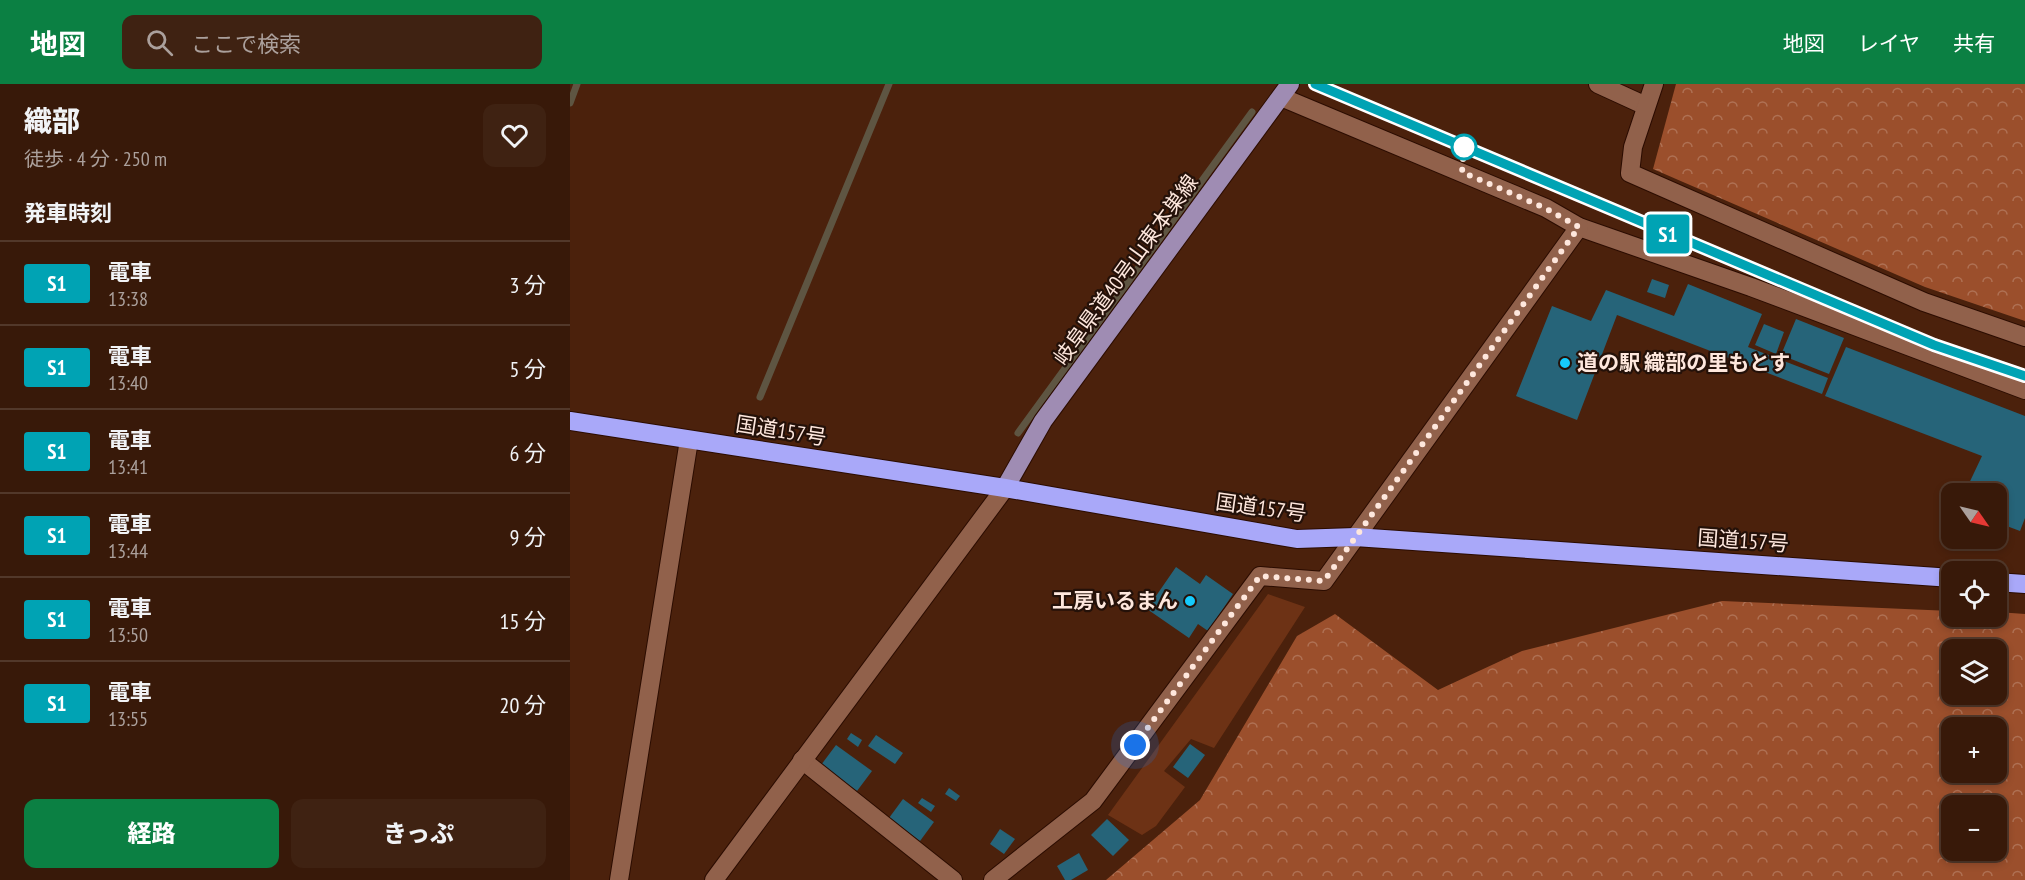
<!DOCTYPE html>
<html lang="ja">
<head>
<meta charset="utf-8">
<style>
	:root { --surface:#381909; --page:#3f2212; --text:#f1f3f6; --muted:#aba09c; --line:#52382a; --accent:#0b8043 }
	body { margin:0; font-family:"PT Sans Narrow","Noto Sans JP",sans-serif; background:var(--page); color:var(--text); height:100vh; display:flex; flex-direction:column; font-size:22px; white-space:nowrap }
	* { box-sizing:border-box; margin:0 }
	p { font-size:20px; color:var(--muted) }
	.icon { flex:none; width:33px; height:33px; fill:none; stroke:currentColor; stroke-width:2; stroke-linecap:round; stroke-linejoin:round }
	.map { position:relative; flex:1; overflow:hidden }
	.details { display:flex; flex-direction:column; background:var(--surface); width:570px }
	.details>* { flex:none }
	.badge { padding:0 12px; border-radius:4px; font-size:21px; line-height:39px }
	.needle { width:39px; rotate:124deg }
	.buttons { position:absolute; left:1371px; top:399px; display:grid; gap:12px }
	.buttons a { display:grid; place-items:center; width:66px; height:66px; border-radius:12px; background:var(--surface); box-shadow:0 3px 9px #0003,0 0 0 2px var(--line); font-size:30px }
	.you { position:absolute; width:30px; height:30px; margin:-15px; border:4px solid #fff; border-radius:50%; background:#1a73e8; box-shadow:0 0 0 9px #1a73e833 }
	.map>.badge { position:absolute; translate:-50% -50%; box-shadow:0 0 0 3px #fff }
	h2 { padding:0 24px; font-size:22px; line-height:54px }
	.round { display:grid; place-items:center; flex:none; width:63px; height:63px; border-radius:12px; background:var(--page) }
	.overview { display:flex; align-items:center; justify-content:space-between; height:102px; padding:0 24px }
	h1 { font-size:28px; font-weight:800; line-height:45px }
	.cta { display:flex; gap:12px; margin-top:auto; padding:12px 24px }
	.cta a { flex:1; height:69px; border-radius:12px; background:var(--accent); color:#fff; font-size:24px; font-weight:800; line-height:69px; text-align:center }
	.cta a+a { background:var(--page); color:var(--text) }
	ul { padding:0; list-style:none }
	li { display:flex; align-items:center; gap:18px; height:84px; padding:0 24px; border-top:2px solid var(--line) }
	li div { flex:1 }
	li b { display:block; font-size:22px }
	li em { font-style:normal }
	li .badge { min-width:66px; font-weight:700; text-align:center }
	header { display:flex; align-items:center; gap:36px; box-sizing:border-box; height:84px; padding:0 30px; background:var(--accent); color:#fff }
	header strong { font-size:28px }
	nav { display:flex; gap:33px; margin-inline-start:auto; font-size:21px }
	.search { width:420px; height:54px; background:var(--page); display:flex; align-items:center; gap:15px; box-sizing:border-box; padding:0 21px; border-radius:12px; color:var(--muted); font-size:22px }
	main { display:flex; flex:1; min-height:0 }
	.map>svg:first-child { display:block }
	.green { fill:#6d3215 }
	.forest { fill:url(#forest-crowns); fill-rule:evenodd }
	.lines { fill:none; stroke-linecap:round; stroke-linejoin:round }
	.stream { stroke:#5e5542; stroke-width:7 }
	.building { fill:#266479 }
	.minor-casing { stroke:#2b0c00; stroke-width:20 }
	.major-casing { stroke:#2b0c00; stroke-width:20 }
	.highway-casing { stroke:#2b0c00; stroke-width:20 }
	.minor { stroke:#91614b; stroke-width:18 }
	.major { stroke:#9f8cb3; stroke-width:18 }
	.highway { stroke:#a9a8f9; stroke-width:18 }
	.rail-casing { stroke:#d8bdb1; stroke-width:7 }
	.rail { stroke:#241109; stroke-width:4.5; stroke-dasharray:14; stroke-linecap:butt }
	.line-casing { stroke:#fff; stroke-width:14 }
	.line { stroke:#00a3b4; stroke-width:9 }
	.walk { stroke:#fee7dd; stroke-width:6; stroke-dasharray:0 10.8 }
	.stop-dot { fill:#fff; stroke:#00a3b4; stroke-width:3 }
	.poi-dot { fill:#16cafb; stroke:#241109; stroke-width:2 }
	.labels { text-anchor:middle; stroke-width:4.5; stroke-linejoin:round; paint-order:stroke }
	.street-label { font-size:21px; fill:#fee7dd; stroke:#241109 }
	.poi-label { font-size:21px; font-weight:bold; fill:#fee7dd; stroke:#241109; text-anchor:start }
</style>
</head>
<body>
<header>
<strong>地図</strong>
<div class="search"><svg class="icon" aria-label="search" viewBox="0 0 24 24"><circle cx="10" cy="10" r="6"/><path d="M15 15l6 6"/></svg>ここで検索</div>
<nav><a>地図</a><a>レイヤ</a><a>共有</a></nav>
</header>
<main>
<section class="details">
<div class="overview"><div><h1>織部</h1><p>徒歩 · 4 分 · 250 m</p></div><a class="round"><svg class="icon" aria-label="heart" viewBox="0 0 24 24"><path d="M12 20l-8-8c-3-5 5-10 8-4 3-6 11-1 8 4z"/></svg></a></div>
<h2>発車時刻</h2>
<ul>
<li><span class="badge" style="background:#00a3b4;color:#fff">S1</span><div><b>電車</b><p>13:38</p></div><em>3 分</em></li>
<li><span class="badge" style="background:#00a3b4;color:#fff">S1</span><div><b>電車</b><p>13:40</p></div><em>5 分</em></li>
<li><span class="badge" style="background:#00a3b4;color:#fff">S1</span><div><b>電車</b><p>13:41</p></div><em>6 分</em></li>
<li><span class="badge" style="background:#00a3b4;color:#fff">S1</span><div><b>電車</b><p>13:44</p></div><em>9 分</em></li>
<li><span class="badge" style="background:#00a3b4;color:#fff">S1</span><div><b>電車</b><p>13:50</p></div><em>15 分</em></li>
<li><span class="badge" style="background:#00a3b4;color:#fff">S1</span><div><b>電車</b><p>13:55</p></div><em>20 分</em></li>
</ul>
<div class="cta"><a>経路</a><a>きっぷ</a></div>
</section>
<div class="map">
<svg width="1455" height="796" viewBox="0 0 1455 796">
	<defs>
		<pattern id="forest-crowns" width="20" height="18" patternUnits="userSpaceOnUse" patternTransform="scale(1.5)"><rect width="20" height="18" fill="#9b4f2c"/><path d="M2 6a3 3 0 1 1 6 0M12 15a3 3 0 1 1 6 0" fill="none" stroke="#af7154"/></pattern>
	</defs>
	<rect width="100%" height="100%" fill="#4b210c"/>
	<path class="green" d="M698,510L735,523L644,664L621,655L594,687L615,703L586,742L572,751L538,731Z"/>
	<g class="forest">
		<path d="M1106,0H1455V237L1355,203L1083,85Z"/>
		<path d="M1152,517L1381,527L1382,532H1426L1427,528L1455,530V796H536L630,716L727,552L765,530L868,606L952,567ZM1382,566H1426V610H1382ZM1382,644H1426V688H1382ZM1382,722H1426V766H1382Z"/>
	</g>
	<g class="lines">
		<g class="stream">
			<path d="M0,19L7,0"/>
			<path d="M190,313L319,0"/>
			<path d="M448,349L682,28"/>
		</g>
	</g>
	<g class="building">
		<path d="M1082,195L1099,201L1095,214L1077,208Z"/>
		<path d="M1118,200L1192,230L1178,263L1258,294L1252,310L1047,231L1007,336L946,312L982,222L1021,237L1036,206L1104,232Z"/>
		<path d="M1226,235L1274,254L1259,290L1211,271Z"/>
		<path d="M1194,240L1214,248L1206,270L1185,261Z"/>
		<path d="M1276,263L1455,332V434L1450,447L1426,438V410H1394L1412,372L1255,312Z"/>
		<path d="M606,483L630,500L636,491L663,510L638,547L628,540L619,554L577,525Z"/>
		<path d="M281,649L292,656L288,663L277,655Z"/>
		<path d="M306,651L333,669L325,680L298,662Z"/>
		<path d="M620,660L635,671L618,694L603,683Z"/>
		<path d="M266,661L302,687L287,707L251,681Z"/>
		<path d="M379,704L390,712L386,717L375,710Z"/>
		<path d="M352,714L365,722L361,728L348,719Z"/>
		<path d="M333,715L364,738L350,757L319,734Z"/>
		<path d="M537,735L559,756L543,772L521,751Z"/>
		<path d="M430,745L445,755L434,770L420,760Z"/>
		<path d="M509,769L518,786L501,796H495L487,782Z"/>
	</g>
	<g class="lines">
		<defs>
			<g id="minor">
				<path d="M1028,0L1076,22"/>
				<path d="M1084,0L1063,63L1060,89L1354,218L1455,253"/>
				<path d="M711,13L976,124L1009,143L1181,203L1455,306"/>
				<path d="M232,676L383,796"/>
				<path d="M49,796L119,356"/>
				<path d="M144,796L435,404"/>
				<path d="M423,796L523,717L690,492L754,497L1009,143"/>
			</g>
			<path id="major" d="M435,404L473,337L720,0"/>
			<g id="highway">
				<path d="M0,337L435,404L727,455L785,453L1382,494"/>
				<path d="M1426,498L1455,500"/>
			</g>
		</defs>
		<use href="#minor" class="minor-casing"/>
		<use href="#major" class="major-casing"/>
		<use href="#highway" class="highway-casing"/>
		<use href="#minor" class="minor"/>
		<use href="#major" class="major"/>
		<use href="#highway" class="highway"/>
		<defs>
			<path id="rail" d="M745,0L1364,261L1455,292"/>
		</defs>
		<use href="#rail" class="rail-casing"/>
		<use href="#rail" class="rail"/>
	</g>
	<g class="lines">
		<defs>
			<path id="line" d="M745,0L1364,261L1455,292"/>
		</defs>
		<use href="#line" class="line-casing"/>
		<use href="#line" class="line"/>
		<path class="walk" d="M565,661L690,492L754,497L1009,143L975,124L892,88L894,63"/>
	</g>
	<circle class="stop-dot" cx="894" cy="63" r="12"/>
	<g class="poi-dot">
		<circle cx="995" cy="279" r="6"/>
		<circle cx="620" cy="517" r="6"/>
	</g>
	<g class="labels">
		<g class="street-label">
			<text transform="translate(556 186) rotate(-54)" y="7">岐阜県道40号山東本巣線</text>
			<text transform="translate(211 347) rotate(9)" y="7">国道157号</text>
			<text transform="translate(691 424) rotate(8)" y="7">国道157号</text>
			<text transform="translate(1173 457) rotate(4)" y="7">国道157号</text>
		</g>
		<g class="poi-label">
			<text x="1007" y="286">道の駅 織部の里もとす</text>
			<text x="608" y="524" text-anchor="end">工房いるまん</text>
		</g>
	</g>
</svg>
<div class="buttons">
<a><svg class="needle" viewBox="-14 -14 28 28"><path d="M0-13l5 13h-10z" fill="#e53935"/><path d="M0 13l5-13h-10z" fill="#aba09c"/></svg></a>
<a><svg class="icon" aria-label="locate" viewBox="0 0 24 24"><circle cx="12" cy="12" r="6"/><path d="M12 2v4M12 18v4M2 12h4M18 12h4"/></svg></a>
<a><svg class="icon" aria-label="layers" viewBox="0 0 24 24"><path d="M12 4l9 5-9 5-9-5zM3 14l9 5 9-5"/></svg></a>
<a>+</a>
<a>−</a>
</div>
<div class="you" style="left:565px;top:661px"></div>
<b class="badge" style="left:1098px;top:150px;background:#00a3b4;color:#fff">S1</b>
</div>
</main>
</body>
</html>
